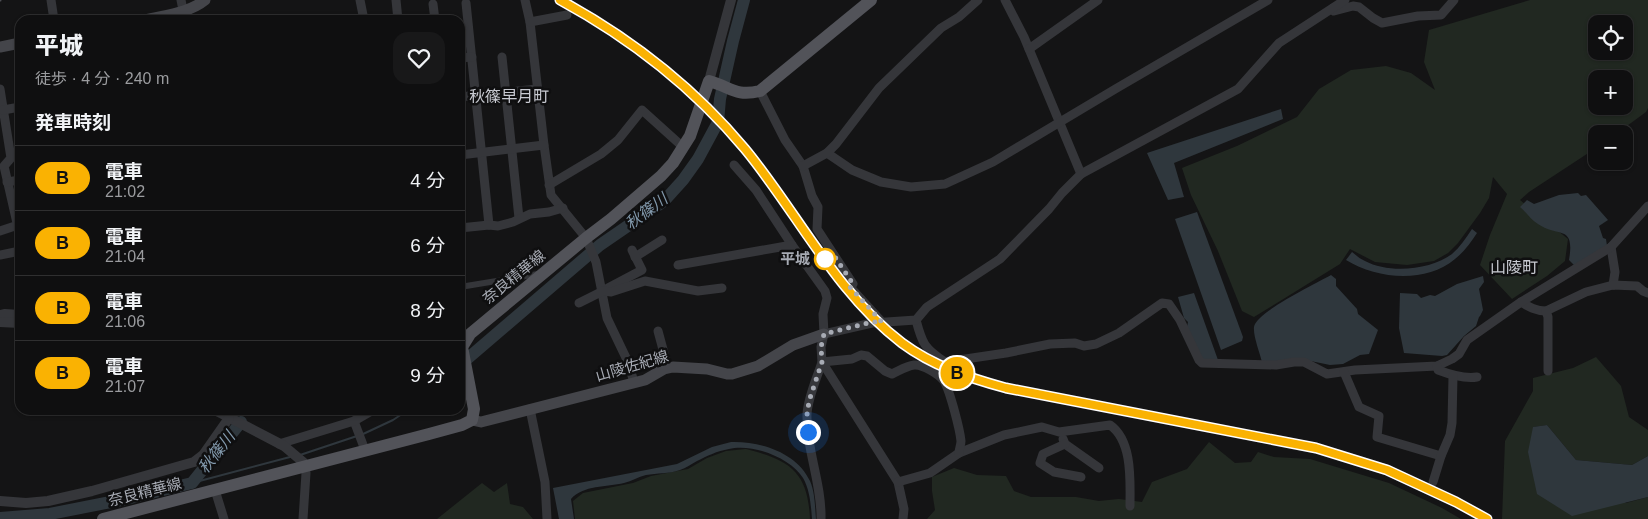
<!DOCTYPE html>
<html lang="ja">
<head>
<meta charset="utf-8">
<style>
	:root { --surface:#0f0f10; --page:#181819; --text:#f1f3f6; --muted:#9b9c9f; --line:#2f2f30 }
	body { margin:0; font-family:Helvetica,"Noto Sans JP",sans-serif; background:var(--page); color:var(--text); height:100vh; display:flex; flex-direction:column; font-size:19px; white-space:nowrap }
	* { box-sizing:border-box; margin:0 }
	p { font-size:16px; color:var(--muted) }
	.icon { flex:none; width:28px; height:28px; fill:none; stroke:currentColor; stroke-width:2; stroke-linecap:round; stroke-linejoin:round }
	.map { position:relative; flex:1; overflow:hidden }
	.panel { position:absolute; left:15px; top:15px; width:450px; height:400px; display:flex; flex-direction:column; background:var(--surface); border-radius:15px; box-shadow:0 1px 4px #0004,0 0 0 1px var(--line) }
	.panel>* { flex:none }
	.badge { padding:0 10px; border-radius:16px; font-size:18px; line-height:32px }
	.buttons { position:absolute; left:1588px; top:15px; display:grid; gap:10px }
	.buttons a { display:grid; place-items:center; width:45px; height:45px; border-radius:10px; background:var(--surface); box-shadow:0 1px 4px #0004,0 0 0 1px var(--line); font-size:25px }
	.you { position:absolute; width:25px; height:25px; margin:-12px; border:4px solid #fff; border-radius:50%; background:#1a73e8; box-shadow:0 0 0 8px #1a73e833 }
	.map>.badge { position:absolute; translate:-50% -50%; box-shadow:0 0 0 2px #fff }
	h2 { padding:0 20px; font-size:19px; line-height:45px }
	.round { display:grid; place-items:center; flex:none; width:52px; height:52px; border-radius:15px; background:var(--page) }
	.head { display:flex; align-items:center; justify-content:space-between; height:85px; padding:0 20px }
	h1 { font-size:24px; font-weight:800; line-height:38px }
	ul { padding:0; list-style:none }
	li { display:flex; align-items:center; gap:15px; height:65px; padding:0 20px; border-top:1px solid var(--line) }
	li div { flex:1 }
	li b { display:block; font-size:19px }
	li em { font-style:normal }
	li .badge { min-width:55px; font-weight:700; text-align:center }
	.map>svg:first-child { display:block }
	.green { fill:#212821; fill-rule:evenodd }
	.water { fill:#2f373d }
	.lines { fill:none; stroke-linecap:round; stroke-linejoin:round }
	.stream { stroke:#2f373d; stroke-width:2 }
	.river { stroke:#2f373d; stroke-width:12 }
	.pedestrian { stroke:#35363a; stroke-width:6 }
	.minor { stroke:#35363a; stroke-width:9 }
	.tertiary { stroke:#35363a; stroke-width:10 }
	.secondary { stroke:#44454a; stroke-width:11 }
	.primary { stroke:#525359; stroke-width:12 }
	.rail { stroke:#4d4e53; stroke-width:2; stroke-dasharray:6 5; stroke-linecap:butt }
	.line-casing { stroke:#fff; stroke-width:11 }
	.line { stroke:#fab202; stroke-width:8 }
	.walk { stroke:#a7abb4; stroke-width:5; stroke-dasharray:0 9 }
	.stop-dot { fill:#fff; stroke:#fab202; stroke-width:2.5 }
	.labels { text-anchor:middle; stroke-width:5; stroke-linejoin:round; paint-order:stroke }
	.stop-label { font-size:15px; font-weight:bold; fill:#a7abb4; stroke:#0f0f10; text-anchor:end }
	.street-label { font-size:15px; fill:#a7abb4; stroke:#0f0f10 }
	.neighbourhood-label { font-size:16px; fill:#c8cad1; stroke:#0f0f10 }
	.water-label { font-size:16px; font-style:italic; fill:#8299ac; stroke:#0f0f10 }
</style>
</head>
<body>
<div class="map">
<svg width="1648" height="519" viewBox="0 0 1648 519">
	<rect width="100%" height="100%" fill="#141415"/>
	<g class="green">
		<path d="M1530,0H1648V108L1646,112L1616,134H1596V148L1529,192L1520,200L1568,239L1565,261L1547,276L1512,299L1480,265L1490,235L1507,194L1493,177L1489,198L1480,213L1458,243L1448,253L1434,261L1407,265L1375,262L1350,249L1340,264L1254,317L1242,311L1218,251L1191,195L1182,168L1237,146L1297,117L1319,89L1351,70L1386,66L1411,73L1435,90L1424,62L1429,30ZM1596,24H1624V51H1596ZM1596,79H1624V106H1596Z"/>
		<path d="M1596,357L1621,386L1629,417L1648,430V456L1632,465L1576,460L1547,425L1534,427L1626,503L1648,497V519H1502L1505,441L1533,391V378L1573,368Z"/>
		<path d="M1209,442L1235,463L1251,462L1258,452L1274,457L1310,459L1389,483L1442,508L1461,519H927L935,510L932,491V477L954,468L977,475L1006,476L1014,491L1031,497H1076L1099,501L1119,499L1142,502L1152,482L1187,469Z"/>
		<path d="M746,449C789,460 808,471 810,519H575L573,501L583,493L633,483L651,476L688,469L707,458L726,451Z"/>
		<path d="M482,483L494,492L507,483L510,504L523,507L533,519H437Z"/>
	</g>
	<g class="water">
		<path d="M1281,109L1283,119L1174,163L1184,197L1168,200L1147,153Z"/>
		<path d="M1578,193L1581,196L1586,195L1608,220L1599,226L1603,238L1606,239L1607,246L1575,266L1569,260C1575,224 1559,238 1538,224C1531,220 1526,212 1520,207L1527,200L1534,204L1559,195Z"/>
		<path d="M1197,212L1243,337L1242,341L1221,350L1175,219Z"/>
		<path d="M1472,229L1477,233C1471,242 1464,252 1455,259C1425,284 1377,279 1346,260L1352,252C1356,255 1360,259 1365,261C1389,274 1431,270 1452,254C1460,247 1466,238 1472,229Z"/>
		<path d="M1331,275L1336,279V286L1357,309L1358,314L1378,330L1369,354L1360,355L1343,364L1330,365L1301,359L1262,362C1260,353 1253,336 1254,327C1256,312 1317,283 1331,275Z"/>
		<path d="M1483,276L1484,282L1479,289L1483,310L1480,316L1479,317L1476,326L1464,336L1447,355L1442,356L1404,353L1399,328L1400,293L1417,294L1421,298L1430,295L1435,296L1457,284Z"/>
		<path d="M1194,293L1218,360H1202L1187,327L1188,322L1184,318L1178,297Z"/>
		<path d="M1547,425L1576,460L1632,465L1648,456V497L1572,516L1537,494L1528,452L1533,427Z"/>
		<path d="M731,442C761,441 797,453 810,481C815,492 815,507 816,519H812C811,506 810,490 803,478C791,458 752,443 729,449C717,451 707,456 697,461C691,464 686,468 680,470C669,474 657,473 646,475C638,477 632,481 624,483C607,487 583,485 571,499L574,519H559L553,488L677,464L712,447Z"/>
	</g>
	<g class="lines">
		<g class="stream">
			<path d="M361,435L393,420L408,410"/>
			<path d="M300,455L357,436"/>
			<path d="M192,483L290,457"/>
		</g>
		<g class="river">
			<path d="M460,365L600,245L664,201L683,180L698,159L718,122L720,99L733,41L744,0"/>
			<path d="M0,518L50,514L126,499L192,483L241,422"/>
		</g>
		<g class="pedestrian">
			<path d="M460,262L463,286"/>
			<path d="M460,287L538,274"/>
		</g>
		<g class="minor">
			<path d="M51,0L54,20"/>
			<path d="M181,0L185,20"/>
			<path d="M360,0L364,20"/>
			<path d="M396,0L398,20"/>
			<path d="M525,0L530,22L544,145L551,195L586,238L596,262L607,318L629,364L634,383"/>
			<path d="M1005,0L1024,37L1081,174"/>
			<path d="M466,3L489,225"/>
			<path d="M433,4L435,20"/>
			<path d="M1333,8L1334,11L1353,6L1359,7L1373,18L1382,23L1418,16L1441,15L1454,0"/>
			<path d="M530,22L567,15"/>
			<path d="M1029,49L1098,0"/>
			<path d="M502,57L519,218"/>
			<path d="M460,58L472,57"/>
			<path d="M0,89L11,158L4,166L17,223L15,226L0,231"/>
			<path d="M760,91L785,140L803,166L812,196L818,207L817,229L853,284L850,287L882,322"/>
			<path d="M460,97L537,89"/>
			<path d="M3,110L20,107"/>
			<path d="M827,153L852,170L881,182L911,187L945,184L993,162L1117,88L1268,0"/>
			<path d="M460,155L544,145"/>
			<path d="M734,165L756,190L792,245L825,291L827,298L823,314L824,334L821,347L822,362L898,482L904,509L903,519"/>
			<path d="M803,166L827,153L836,144L879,88L941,28L959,17L978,0"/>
			<path d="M7,182L20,180"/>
			<path d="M549,185L601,154L618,140L642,110L683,147"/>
			<path d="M460,228L489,225L498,226L513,222L530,214L549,212L563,208"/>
			<path d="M1611,247L1615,272L1613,285"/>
			<path d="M0,255L20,251"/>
			<path d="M635,257L662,240"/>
			<path d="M678,265L792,245"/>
			<path d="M608,288L642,270L632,250"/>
			<path d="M1521,302C1529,307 1536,311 1546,311L1586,292L1613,285L1637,286L1643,291L1648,293"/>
			<path d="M579,303L603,291L611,292L645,281L698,291L722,288"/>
			<path d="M1546,311L1548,317V371"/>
			<path d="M916,320C922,343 924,348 945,362L1006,353L1050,344L1075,343L1084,346L1096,344L1119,333L1162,303L1169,304L1180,320L1199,360L1202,363L1276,365L1294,362H1304L1327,374L1355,370L1437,366L1452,359L1459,354L1467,340L1521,302L1611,247L1648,206"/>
			<path d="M658,331L668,368"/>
			<path d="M824,334L872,323L916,320L927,307L1000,259L1049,209L1062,193L1081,174L1238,89L1279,43L1345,0"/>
			<path d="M1437,366L1438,370C1451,375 1464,379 1477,377"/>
			<path d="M1344,372L1359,407L1379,416L1377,437L1441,456"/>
			<path d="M530,409L545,482L547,519"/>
			<path d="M354,421L365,450"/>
			<path d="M1063,439L1065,444L1099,468"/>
			<path d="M279,444L354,421L373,410"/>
			<path d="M1065,444L1043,454L1040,463L1054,472L1081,477"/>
			<path d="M898,482L930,473L959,453L1004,435L1042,427L1059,432L1110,425C1133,441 1130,482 1130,506"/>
			<path d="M1433,482L1441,456L1450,435L1452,423L1453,376"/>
			<path d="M215,490L224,519"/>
			<path d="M303,519L306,473L305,466"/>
			<path d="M821,519C822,484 806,449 807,414C808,397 817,378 822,362L852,359L861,355L867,356L885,371L892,374C899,371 906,366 914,365C922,364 939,374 944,381C950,391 960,430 961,441C961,445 959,449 959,453"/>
		</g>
		<g class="tertiary">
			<path d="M709,81L731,0"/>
			<path d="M0,315L5,314L20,315"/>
			<path d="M0,322L20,323"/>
			<path d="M215,410L284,446L303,462L305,466"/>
			<path d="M0,501L26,503L48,501L92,491L194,462L203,455L229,418"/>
		</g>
		<g class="secondary">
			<path d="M145,20C165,15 189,13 205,0"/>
			<path d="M0,47L20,43"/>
			<path d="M472,420L481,422L645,380L664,369L673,367L707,369L727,374H732L758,366L793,345L824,334"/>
		</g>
		<path class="primary" d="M103,519L429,434L462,425L472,420L474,409L462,347L470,334L586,238L611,219L661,176L673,163L690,136L709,81C731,87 735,97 760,91L871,0"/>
		<g class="rail">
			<path d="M560,0C630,38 694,88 745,149C796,211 837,294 902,343C933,366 969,378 1006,388L1316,448L1387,470L1456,503L1487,519"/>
			<path d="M0,1L1,0"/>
		</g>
	</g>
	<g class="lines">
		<defs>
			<path id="line" d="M560,0C630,38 694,88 745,149C797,212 836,293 902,343C933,366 969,378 1006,388L1316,448L1387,470L1456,502L1487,519"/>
		</defs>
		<use href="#line" class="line-casing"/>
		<use href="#line" class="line"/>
		<path class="walk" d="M808,432L807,412L810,398L822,362L821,347L824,334L872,322H882L850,287L853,284L835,257L825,259"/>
	</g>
	<circle class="stop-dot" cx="825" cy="259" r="10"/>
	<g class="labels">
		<g class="stop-label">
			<text x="810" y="264">平城</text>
		</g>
		<g class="street-label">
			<text transform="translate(514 277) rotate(-39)" y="5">奈良精華線</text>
			<text transform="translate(632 366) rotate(-16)" y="5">山陵佐紀線</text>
			<text transform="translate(145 492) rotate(-14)" y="5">奈良精華線</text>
		</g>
		<g class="neighbourhood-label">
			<text x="509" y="102">秋篠早月町</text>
			<text x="1514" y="273">山陵町</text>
		</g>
		<g class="water-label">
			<text transform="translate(646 211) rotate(-37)" y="6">秋篠川</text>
			<text transform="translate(216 452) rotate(-52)" y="6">秋篠川</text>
		</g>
	</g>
</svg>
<div class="buttons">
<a><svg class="icon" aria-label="locate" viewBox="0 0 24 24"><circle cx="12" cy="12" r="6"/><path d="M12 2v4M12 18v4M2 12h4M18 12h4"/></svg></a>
<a>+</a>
<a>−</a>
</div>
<div class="you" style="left:808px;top:432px"></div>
<b class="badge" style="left:957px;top:373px;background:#fab202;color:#111">B</b>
<section class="panel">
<div class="head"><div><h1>平城</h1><p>徒歩 · 4 分 · 240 m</p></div><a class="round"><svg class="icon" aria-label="heart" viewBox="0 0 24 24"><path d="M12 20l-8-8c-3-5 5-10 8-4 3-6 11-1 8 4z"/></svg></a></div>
<h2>発車時刻</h2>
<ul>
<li><span class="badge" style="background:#fab202;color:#111">B</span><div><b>電車</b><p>21:02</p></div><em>4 分</em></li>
<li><span class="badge" style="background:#fab202;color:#111">B</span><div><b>電車</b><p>21:04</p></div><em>6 分</em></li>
<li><span class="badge" style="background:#fab202;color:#111">B</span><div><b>電車</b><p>21:06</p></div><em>8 分</em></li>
<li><span class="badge" style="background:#fab202;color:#111">B</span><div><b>電車</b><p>21:07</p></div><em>9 分</em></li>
</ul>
</section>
</div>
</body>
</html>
